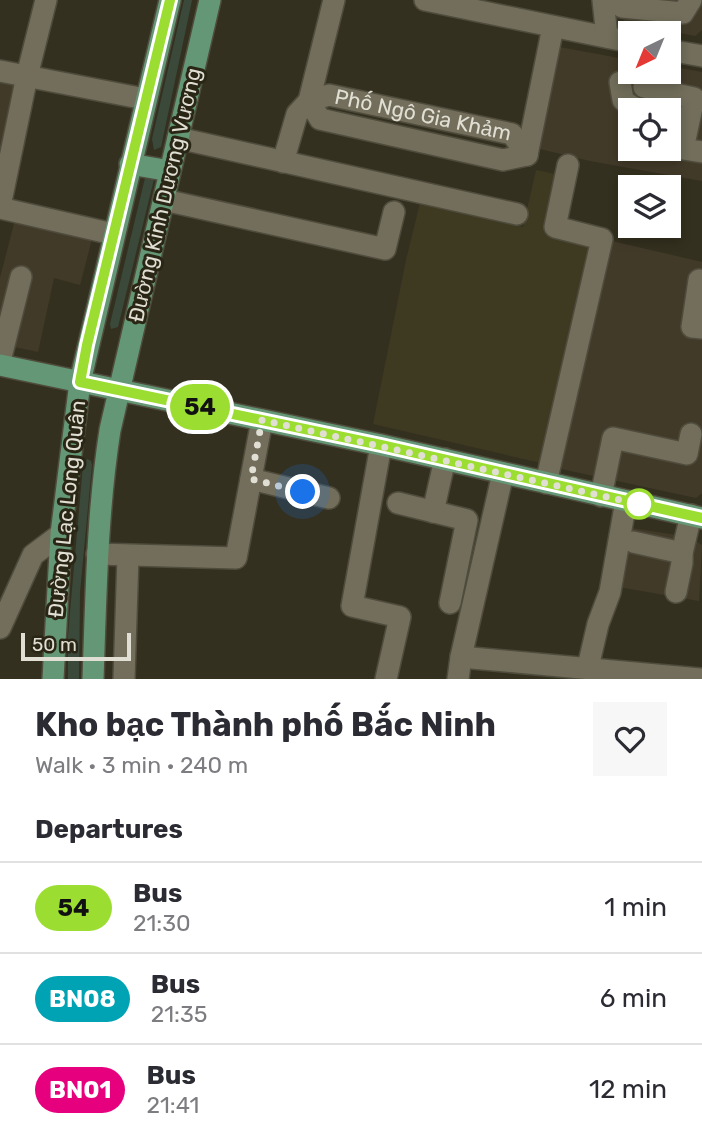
<!DOCTYPE html>
<html lang="en">
<head>
<meta charset="utf-8">
<style>
	:root { --surface:#fff; --page:#f7f7f7; --text:#2b2b33; --muted:#7c7c81; --line:#e1e1e2 }
	body { margin:0; font-family:Rubik,sans-serif; background:var(--page); color:var(--text); height:100vh; display:flex; flex-direction:column; font-size:26px; white-space:nowrap }
	* { box-sizing:border-box; margin:0 }
	p { font-size:23px; color:var(--muted) }
	.icon { flex:none; width:38px; height:38px; fill:none; stroke:currentColor; stroke-width:2; stroke-linecap:round; stroke-linejoin:round }
	.map { position:relative; height:679px; overflow:hidden }
	.sheet { display:flex; flex-direction:column; background:var(--surface); flex:1 }
	.sheet>* { flex:none }
	.badge { padding:0 14px; border-radius:23px; font-size:24px; line-height:46px }
	.needle { width:46px; rotate:223deg }
	.tools { position:absolute; left:618px; top:21px; display:grid; gap:14px }
	.tools a { display:grid; place-items:center; width:63px; height:63px; border-radius:0px; background:var(--surface); box-shadow:0 4px 10px #0003; font-size:35px }
	.scale { position:absolute; left:21px; bottom:18px; width:110px; box-sizing:border-box; padding-left:7px; border:4px solid #e1dfd4; border-top:0; font-size:19px; line-height:24px; white-space:nowrap; color:#e1dfd4; -webkit-text-stroke:5px #2a2615; paint-order:stroke }
	.you { position:absolute; width:35px; height:35px; margin:-18px; border:5px solid #fff; border-radius:50%; background:#1a73e8; box-shadow:0 0 0 10px #1a73e833 }
	.map>.badge { position:absolute; translate:-50% -50%; box-shadow:0 0 0 4px #fff }
	h2 { padding:0 35px; font-size:26px; line-height:63px }
	.round { display:grid; place-items:center; flex:none; width:74px; height:74px; border-radius:0px; background:var(--page) }
	.summary { display:flex; align-items:center; justify-content:space-between; height:119px; padding:0 35px }
	h1 { font-size:33px; font-weight:700; line-height:52px }
	ul { padding:0; list-style:none }
	li { display:flex; align-items:center; gap:21px; height:91px; padding:0 35px; border-top:2px solid var(--line) }
	li div { flex:1 }
	li b { display:block; font-size:26px }
	li em { font-style:normal }
	li .badge { min-width:77px; font-weight:700; text-align:center }
	.map>svg:first-child { display:block }
	.commercial { fill:#423a29; fill-rule:evenodd }
	.built { fill:#3e3921 }
	.green { fill:#3b493b }
	.lines { fill:none; stroke-linecap:round; stroke-linejoin:round }
	.minor-casing { stroke:#4f4c3d; stroke-width:24 }
	.major-casing { stroke:#4f4c3d; stroke-width:24 }
	.minor { stroke:#726e5b; stroke-width:21 }
	.major { stroke:#649775; stroke-width:21 }
	.line-casing { stroke:#fff; stroke-width:16 }
	.line { stroke:#9cdd31; stroke-width:10 }
	.walk { stroke:#e1dfd4; stroke-width:7; stroke-dasharray:0 12.6 }
	.stop-dot { fill:#fff; stroke:#9cdd31; stroke-width:3.5 }
	.labels { text-anchor:middle; stroke-width:6; stroke-linejoin:round; paint-order:stroke }
	.street-label { font-size:21px; fill:#e1dfd4; stroke:#2a2615 }
</style>
</head>
<body>
<div class="map">
<svg width="702" height="679" viewBox="0 0 702 679">
	<rect width="100%" height="100%" fill="#34301f"/>
	<g class="commercial">
		<path d="M616,0H702V30L695,36L626,22L619,16Z"/>
		<path d="M559,47L630,60V72H668L669,66L702,72V181L590,161L536,148ZM630,110H668V149H630Z"/>
		<path d="M0,71L27,76L0,206Z"/>
		<path d="M16,216L93,235L80,285L54,278L38,352L0,344V278Z"/>
		<path d="M612,241L702,262V493L696,498L557,468Z"/>
		<path d="M625,527L689,537L702,545L699,601L613,586Z"/>
	</g>
	<path class="built" d="M536,170L560,175L547,234L593,246L545,464L373,424L406,260L420,203L523,227Z"/>
	<g class="green">
		<path d="M184,0H192L191,5L161,147L154,150L152,139Z"/>
		<path d="M146,174L154,175V179L118,327L111,329L110,324Z"/>
		<path d="M87,459L91,461L92,465L80,592L79,679H68V635L83,465Z"/>
	</g>
	<g class="lines">
		<defs>
			<g id="minor">
				<path d="M425,0L630,42"/>
				<path d="M603,0L607,37"/>
				<path d="M622,0V7L683,13L691,0"/>
				<path d="M668,50L702,56"/>
				<path d="M0,71L145,99"/>
				<path d="M647,72L644,87L694,98L683,149L702,152"/>
				<path d="M620,82L623,100C638,115 658,110 667,92"/>
				<path id="s1" d="M309,101L329,95L512,134L527,155"/>
				<path d="M309,101L320,119L503,160L527,155"/>
				<path d="M178,138L517,214"/>
				<path d="M527,155L553,27"/>
				<path d="M283,162L297,114L309,101L334,0"/>
				<path d="M164,200L385,249L394,212"/>
				<path d="M0,206L27,76L46,0"/>
				<path d="M0,208L113,234"/>
				<path d="M699,280L692,327L702,328"/>
				<path d="M0,361L21,277"/>
				<path d="M381,445L352,606L400,617L386,679"/>
				<path d="M251,479L329,498"/>
				<path d="M546,483L602,239L555,227L568,165"/>
				<path d="M601,496L613,438L687,454L691,434"/>
				<path d="M398,503L467,520L450,603"/>
				<path d="M433,512L445,459"/>
				<path d="M633,542L682,553L691,515"/>
				<path d="M97,554L236,558L262,420"/>
				<path d="M676,592L682,563V553"/>
				<path d="M0,628L33,555L61,534"/>
				<path d="M461,657L700,679"/>
				<path d="M588,667L598,624L610,592L626,501"/>
				<path d="M124,679L128,556"/>
				<path d="M458,679L461,657L503,473"/>
			</g>
			<g id="major">
				<path d="M130,164L170,171"/>
				<path d="M0,365L381,445L702,518"/>
				<path d="M53,679L61,534L80,382L170,0"/>
				<path d="M93,679C96,596 97,513 110,430L210,0"/>
			</g>
		</defs>
		<use href="#minor" class="minor-casing"/>
		<use href="#major" class="major-casing"/>
		<use href="#minor" class="minor"/>
		<use href="#major" class="major"/>
	</g>
	<g class="lines">
		<defs>
			<path id="line" d="M170,0L87,345L80,382L381,445L702,518"/>
		</defs>
		<use href="#line" class="line-casing"/>
		<use href="#line" class="line"/>
		<path class="walk" d="M303,492L251,479L262,420L648,506L639,504"/>
	</g>
	<circle class="stop-dot" cx="639" cy="504" r="14"/>
	<g class="labels">
		<g class="street-label">
			<text dy="7" stroke="none"><textPath href="#s1" startOffset="117">Phố Ngô Gia Khảm</textPath></text>
			<text transform="translate(165 195) rotate(-77)" y="7">Đường Kinh Dương Vương</text>
			<text transform="translate(67 509) rotate(-84)" y="7">Đường Lạc Long Quân</text>
		</g>
	</g>
</svg>
<div class="tools">
<a><svg class="needle" viewBox="-14 -14 28 28"><path d="M0-13l5 13h-10z" fill="#e53935"/><path d="M0 13l5-13h-10z" fill="#7c7c81"/></svg></a>
<a><svg class="icon" aria-label="locate" viewBox="0 0 24 24"><circle cx="12" cy="12" r="6"/><path d="M12 2v4M12 18v4M2 12h4M18 12h4"/></svg></a>
<a><svg class="icon" aria-label="layers" viewBox="0 0 24 24"><path d="M12 4l9 5-9 5-9-5zM3 14l9 5 9-5"/></svg></a>
</div>
<div class="scale">50 m</div>
<div class="you" style="left:303px;top:492px"></div>
<b class="badge" style="left:200px;top:407px;background:#9cdd31;color:#111">54</b>
</div>
<section class="sheet">
<div class="summary"><div><h1>Kho bạc Thành phố Bắc Ninh</h1><p>Walk · 3 min · 240 m</p></div><a class="round"><svg class="icon" aria-label="heart" viewBox="0 0 24 24"><path d="M12 20l-8-8c-3-5 5-10 8-4 3-6 11-1 8 4z"/></svg></a></div>
<h2>Departures</h2>
<ul>
<li><span class="badge" style="background:#9cdd31;color:#111">54</span><div><b>Bus</b><p>21:30</p></div><em>1 min</em></li>
<li><span class="badge" style="background:#00a3b4;color:#fff">BN08</span><div><b>Bus</b><p>21:35</p></div><em>6 min</em></li>
<li><span class="badge" style="background:#e6007e;color:#fff">BN01</span><div><b>Bus</b><p>21:41</p></div><em>12 min</em></li>
</ul>
</section>
</body>
</html>
